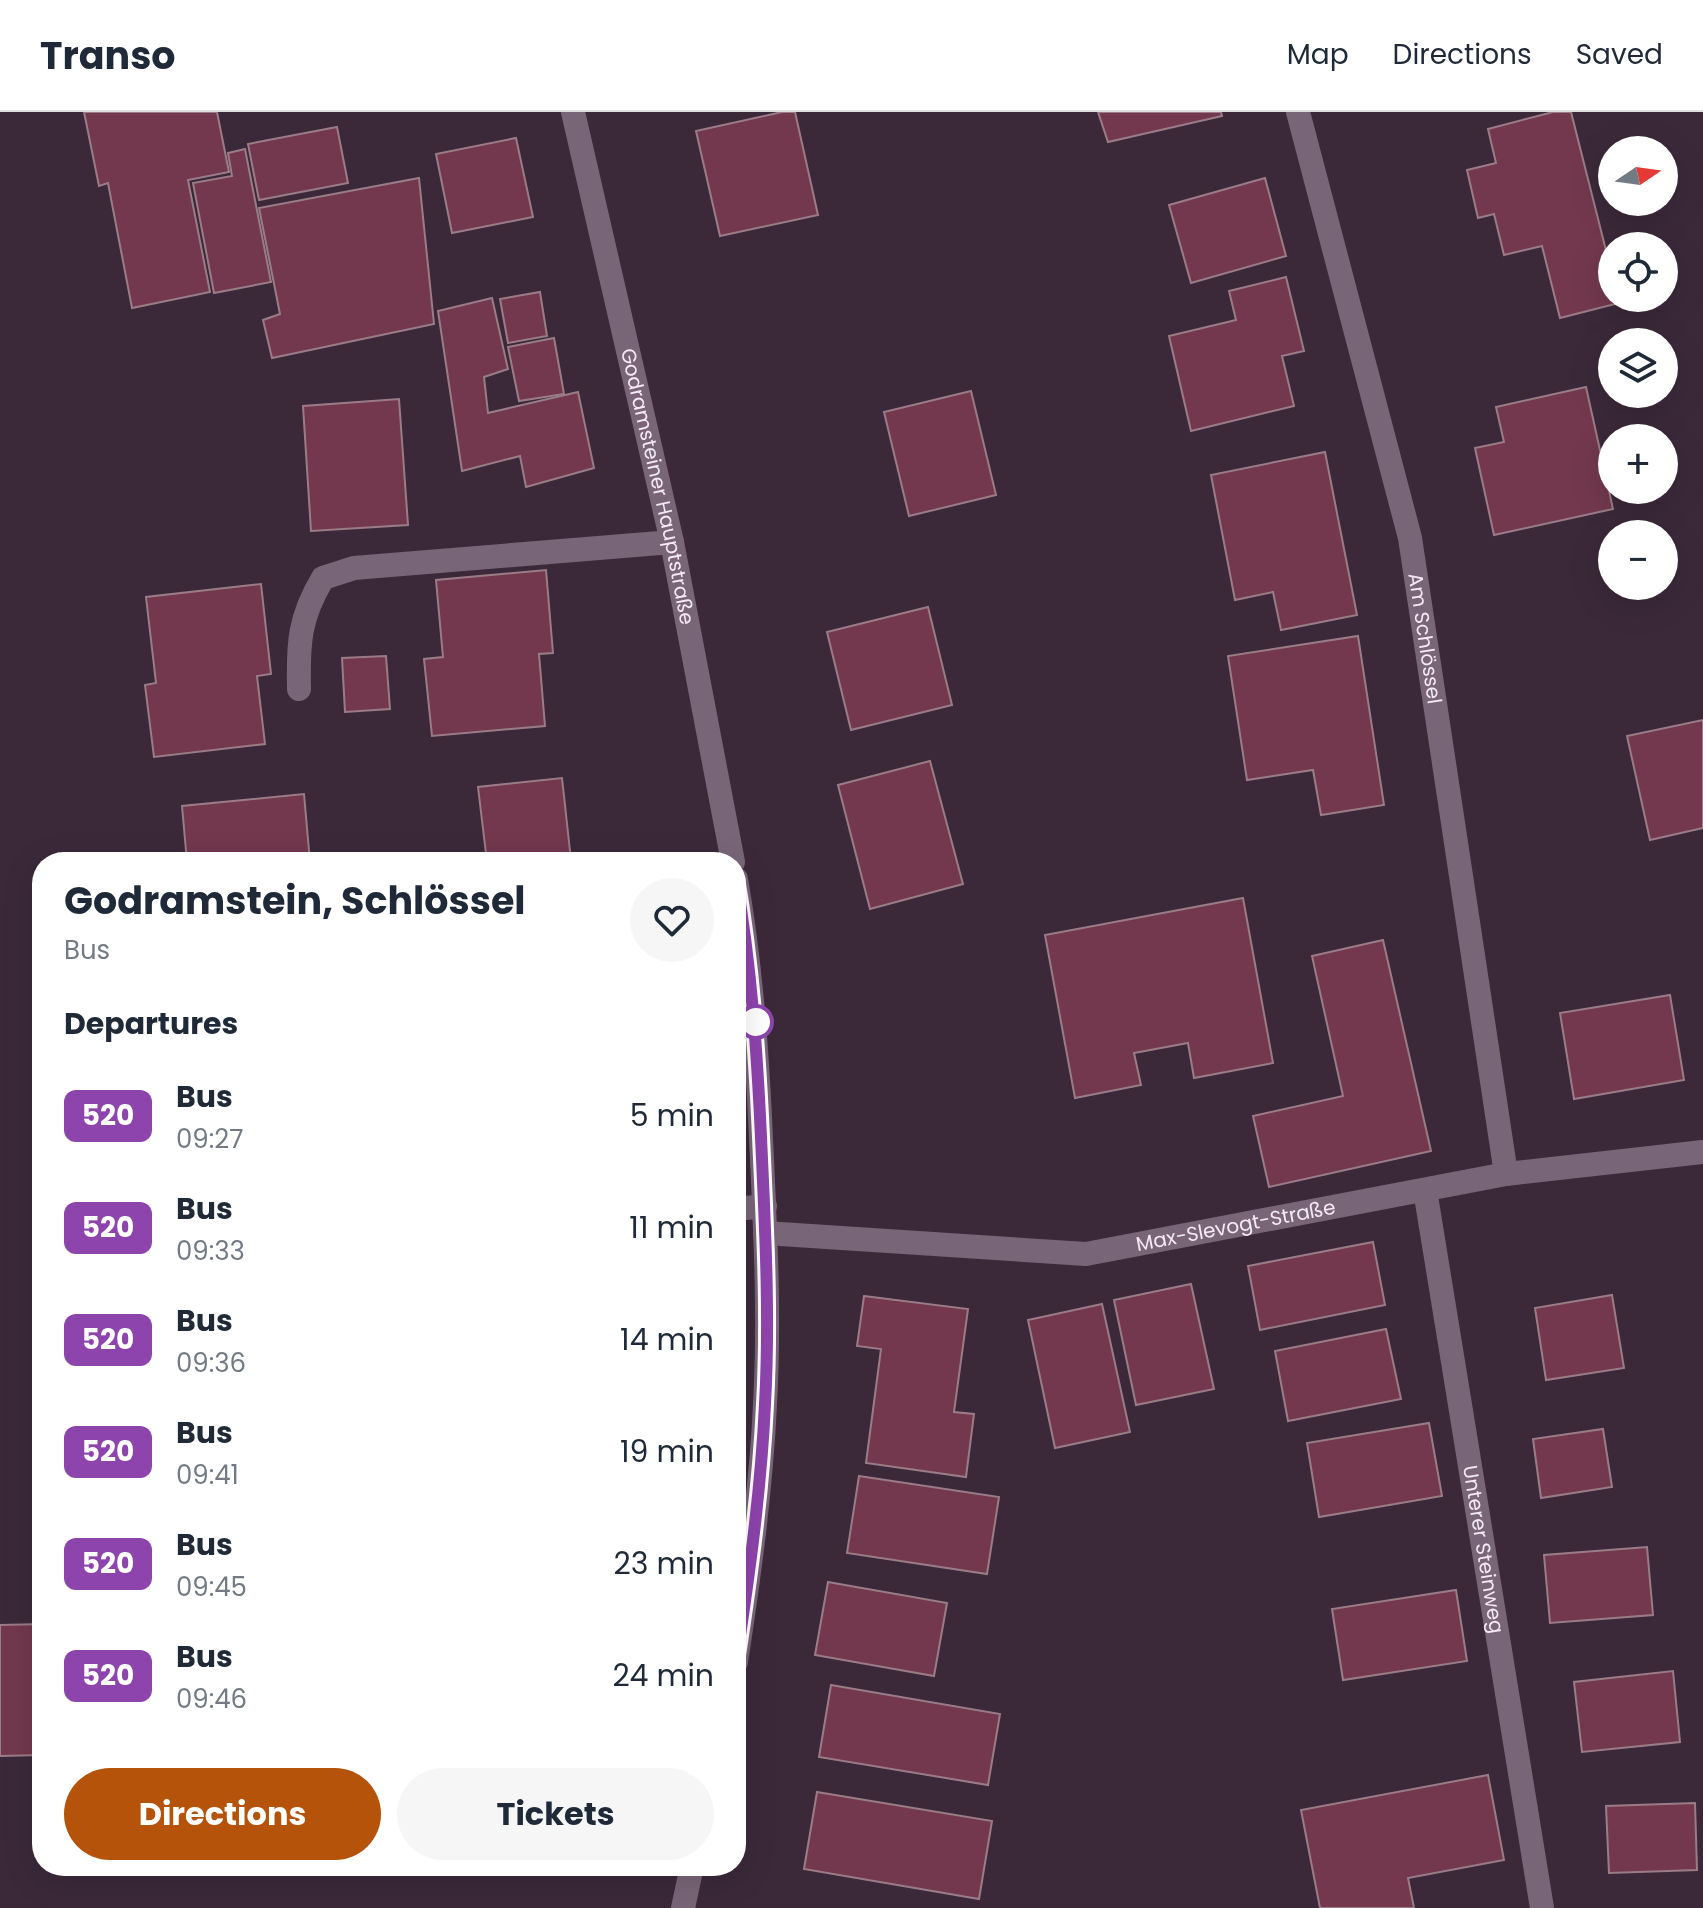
<!DOCTYPE html>
<html lang="en">
<head>
<meta charset="utf-8">
<style>
	:root { --surface:#fff; --page:#f6f6f7; --text:#1f2937; --muted:#747a83; --line:#e0e1e3; --accent:#b45309 }
	body { margin:0; font-family:Poppins,sans-serif; background:var(--page); color:var(--text); height:100vh; display:flex; flex-direction:column; font-size:30px; white-space:nowrap }
	* { box-sizing:border-box; margin:0 }
	p { font-size:26px; color:var(--muted) }
	.icon { flex:none; width:44px; height:44px; fill:none; stroke:currentColor; stroke-width:2; stroke-linecap:round; stroke-linejoin:round }
	.map { position:relative; flex:1; overflow:hidden }
	.details { position:absolute; left:32px; top:740px; width:714px; height:1024px; display:flex; flex-direction:column; background:var(--surface); border-radius:32px; box-shadow:0 8px 32px #0002 }
	.details>* { flex:none }
	.badge { padding:0 16px; border-radius:12px; font-size:28px; line-height:52px }
	.needle { width:52px; rotate:77deg }
	.fabs { position:absolute; left:1598px; top:24px; display:grid; gap:16px }
	.fabs a { display:grid; place-items:center; width:80px; height:80px; border-radius:50%; background:var(--surface); box-shadow:0 8px 32px #0002; font-size:40px }
	.map>.badge { position:absolute; translate:-50% -50%; box-shadow:0 0 0 4px #fff }
	h2 { padding:0 32px; font-size:30px; line-height:72px }
	.round { display:grid; place-items:center; flex:none; width:84px; height:84px; border-radius:42px; background:var(--page) }
	.overview { display:flex; align-items:center; justify-content:space-between; height:136px; padding:0 32px }
	h1 { font-size:38px; font-weight:700; line-height:60px }
	.primary-button { display:flex; gap:16px; margin-top:auto; padding:16px 32px }
	.primary-button a { flex:1; height:92px; border-radius:48px; background:var(--accent); color:#fff; font-size:32px; font-weight:700; line-height:92px; text-align:center }
	.primary-button a+a { background:var(--page); color:var(--text) }
	ul { padding:0; list-style:none }
	li { display:flex; align-items:center; gap:24px; height:112px; padding:0 32px }
	li div { flex:1 }
	li b { display:block; font-size:30px }
	li em { font-style:normal }
	li .badge { min-width:88px; font-weight:700; text-align:center }
	header { display:flex; align-items:center; gap:48px; box-sizing:border-box; height:112px; padding:0 40px; background:var(--surface); border-bottom:2px solid var(--line) }
	header strong { font-size:38px }
	nav { display:flex; gap:44px; margin-inline-start:auto; font-size:28px }
	.map>svg:first-child { display:block }
	.building { fill:#73384e; stroke:#9a7c86; stroke-width:2 }
	.lines { fill:none; stroke-linecap:round; stroke-linejoin:round }
	.service { stroke:#796578; stroke-width:24 }
	.minor { stroke:#796578; stroke-width:24 }
	.tertiary { stroke:#796578; stroke-width:24 }
	.line-casing { stroke:#fff; stroke-width:18 }
	.line { stroke:#8e44ad; stroke-width:12 }
	.stop-dot { fill:#fff; stroke:#8e44ad; stroke-width:4 }
	.labels { text-anchor:middle; stroke-width:6; stroke-linejoin:round; paint-order:stroke }
	.street-label { font-size:20px; fill:#f4e9f4; stroke:#3b293a }
</style>
</head>
<body>
<header>
<strong>Transo</strong>
<nav><a>Map</a><a>Directions</a><a>Saved</a></nav>
</header>
<div class="map">
<svg width="1703" height="1796" viewBox="0 0 1703 1796">
	<rect width="100%" height="100%" fill="#3b293a"/>
	<g class="building">
		<path d="M84,0H217L229,60L188,68L210,180L132,196L108,71L99,74Z"/>
		<path d="M782,0H795L818,103L720,124L696,19Z"/>
		<path d="M1098,0H1221L1222,4L1108,30Z"/>
		<path d="M1553,0H1571L1612,162V186H1618L1619,191L1560,206L1542,134L1504,143L1494,102L1478,106L1467,58L1496,51L1488,17Z"/>
		<path d="M337,15L348,71L259,88L248,32Z"/>
		<path d="M516,26L533,105L452,121L436,42Z"/>
		<path d="M245,37L271,170L214,181L193,71L232,64L228,41Z"/>
		<path d="M419,66L434,212L272,246L263,208L280,202L259,96Z"/>
		<path d="M1265,66L1286,144L1191,171L1169,93Z"/>
		<path d="M1286,165L1304,239L1282,244L1294,294L1191,319L1169,224L1236,208L1229,179Z"/>
		<path d="M540,180L547,224L508,231L500,187Z"/>
		<path d="M492,186L508,257L484,265L488,301L578,280L594,356L526,375L520,344L462,359L438,199Z"/>
		<path d="M554,226L564,282L519,289L508,235Z"/>
		<path d="M1586,275L1613,397L1494,423L1475,336L1504,330L1496,295Z"/>
		<path d="M971,279L996,383L909,404L884,300Z"/>
		<path d="M399,287L408,413L311,419L303,294Z"/>
		<path d="M1325,340L1357,503L1281,518L1273,480L1235,488L1211,363Z"/>
		<path d="M546,458L553,541L539,542L545,614L432,624L424,547L443,545L436,468Z"/>
		<path d="M261,472L271,562L257,564L265,632L154,645L145,573L156,571L146,485Z"/>
		<path d="M928,495L952,593L851,618L827,520Z"/>
		<path d="M1358,524L1384,693L1321,703L1313,658L1247,668L1228,544Z"/>
		<path d="M386,544L390,597L345,600L342,546Z"/>
		<path d="M1703,608V716L1650,728L1627,624Z"/>
		<path d="M930,649L963,772L870,797L838,673Z"/>
		<path d="M562,666L571,748L487,750L478,675Z"/>
		<path d="M304,682L310,750H187L182,694Z"/>
		<path d="M1243,786L1273,951L1194,966L1188,931L1134,941L1141,973L1075,986L1045,823Z"/>
		<path d="M1383,828L1431,1039L1269,1075L1253,1004L1343,984L1312,844Z"/>
		<path d="M1670,883L1684,968L1574,987L1560,901Z"/>
		<path d="M1373,1130L1385,1193L1260,1218L1248,1154Z"/>
		<path d="M1191,1172L1214,1277L1136,1293L1114,1188Z"/>
		<path d="M1612,1183L1624,1256L1546,1268L1535,1196Z"/>
		<path d="M864,1184L968,1197L954,1300L974,1302L966,1365L866,1351L881,1237L857,1234Z"/>
		<path d="M1102,1192L1130,1320L1055,1336L1028,1208Z"/>
		<path d="M1386,1217L1401,1287L1288,1309L1275,1239Z"/>
		<path d="M1429,1311L1442,1384L1319,1405L1307,1331Z"/>
		<path d="M1603,1317L1612,1375L1541,1386L1533,1327Z"/>
		<path d="M859,1364L999,1385L987,1462L847,1441Z"/>
		<path d="M1647,1435L1653,1503L1550,1511L1544,1443Z"/>
		<path d="M828,1470L947,1491L934,1564L815,1543Z"/>
		<path d="M1456,1478L1467,1549L1343,1568L1332,1497Z"/>
		<path d="M42,1512V1643L0,1644V1513Z"/>
		<path d="M1673,1559L1680,1630L1582,1640L1574,1570Z"/>
		<path d="M831,1573L1000,1602L988,1673L819,1645Z"/>
		<path d="M1488,1663L1504,1748L1408,1766L1414,1796H1320L1301,1698Z"/>
		<path d="M817,1680L992,1709L979,1787L804,1757Z"/>
		<path d="M1695,1691L1697,1758L1609,1761L1606,1694Z"/>
	</g>
	<g class="lines">
		<g class="service">
			<path d="M299,577C298,531 299,506 323,466L354,456L672,430"/>
			<path d="M736,1097L765,1094"/>
		</g>
		<g class="minor">
			<path id="s1" d="M1298,0L1410,426L1506,1062"/>
			<path id="s2" d="M1425,1078L1542,1796"/>
			<path id="s3" d="M765,1121L1086,1142L1506,1062L1703,1040"/>
		</g>
		<g class="tertiary">
			<path id="s4" d="M573,0L672,430L733,750"/>
			<path d="M736,767C751,853 757,938 761,1026C765,1114 770,1203 765,1292C761,1378 749,1465 736,1550"/>
			<path d="M683,1796L692,1754"/>
		</g>
	</g>
	<g class="lines">
		<defs>
			<path id="line" d="M736,766C751,853 757,938 761,1025C765,1114 770,1203 765,1292C761,1378 749,1465 736,1550"/>
		</defs>
		<use href="#line" class="line-casing"/>
		<use href="#line" class="line"/>
	</g>
	<circle class="stop-dot" cx="756" cy="910" r="16"/>
	<g class="labels">
		<g class="street-label">
			<text dy="7" stroke="none"><textPath href="#s4" startOffset="384">Godramsteiner Hauptstraße</textPath></text>
			<text dy="7" stroke="none"><textPath href="#s1" startOffset="542">Am Schlössel</textPath></text>
			<text dy="7" stroke="none"><textPath href="#s3" startOffset="474">Max-Slevogt-Straße</textPath></text>
			<text dy="7" stroke="none"><textPath href="#s2" startOffset="364">Unterer Steinweg</textPath></text>
		</g>
	</g>
</svg>
<div class="fabs">
<a><svg class="needle" viewBox="-14 -14 28 28"><path d="M0-13l5 13h-10z" fill="#e53935"/><path d="M0 13l5-13h-10z" fill="#747a83"/></svg></a>
<a><svg class="icon" aria-label="locate" viewBox="0 0 24 24"><circle cx="12" cy="12" r="6"/><path d="M12 2v4M12 18v4M2 12h4M18 12h4"/></svg></a>
<a><svg class="icon" aria-label="layers" viewBox="0 0 24 24"><path d="M12 4l9 5-9 5-9-5zM3 14l9 5 9-5"/></svg></a>
<a>+</a>
<a>−</a>
</div>
<section class="details">
<div class="overview"><div><h1>Godramstein, Schlössel</h1><p>Bus</p></div><a class="round"><svg class="icon" aria-label="heart" viewBox="0 0 24 24"><path d="M12 20l-8-8c-3-5 5-10 8-4 3-6 11-1 8 4z"/></svg></a></div>
<h2>Departures</h2>
<ul>
<li><span class="badge" style="background:#8e44ad;color:#fff">520</span><div><b>Bus</b><p>09:27</p></div><em>5 min</em></li>
<li><span class="badge" style="background:#8e44ad;color:#fff">520</span><div><b>Bus</b><p>09:33</p></div><em>11 min</em></li>
<li><span class="badge" style="background:#8e44ad;color:#fff">520</span><div><b>Bus</b><p>09:36</p></div><em>14 min</em></li>
<li><span class="badge" style="background:#8e44ad;color:#fff">520</span><div><b>Bus</b><p>09:41</p></div><em>19 min</em></li>
<li><span class="badge" style="background:#8e44ad;color:#fff">520</span><div><b>Bus</b><p>09:45</p></div><em>23 min</em></li>
<li><span class="badge" style="background:#8e44ad;color:#fff">520</span><div><b>Bus</b><p>09:46</p></div><em>24 min</em></li>
</ul>
<div class="primary-button"><a>Directions</a><a>Tickets</a></div>
</section>
</div>
</body>
</html>
